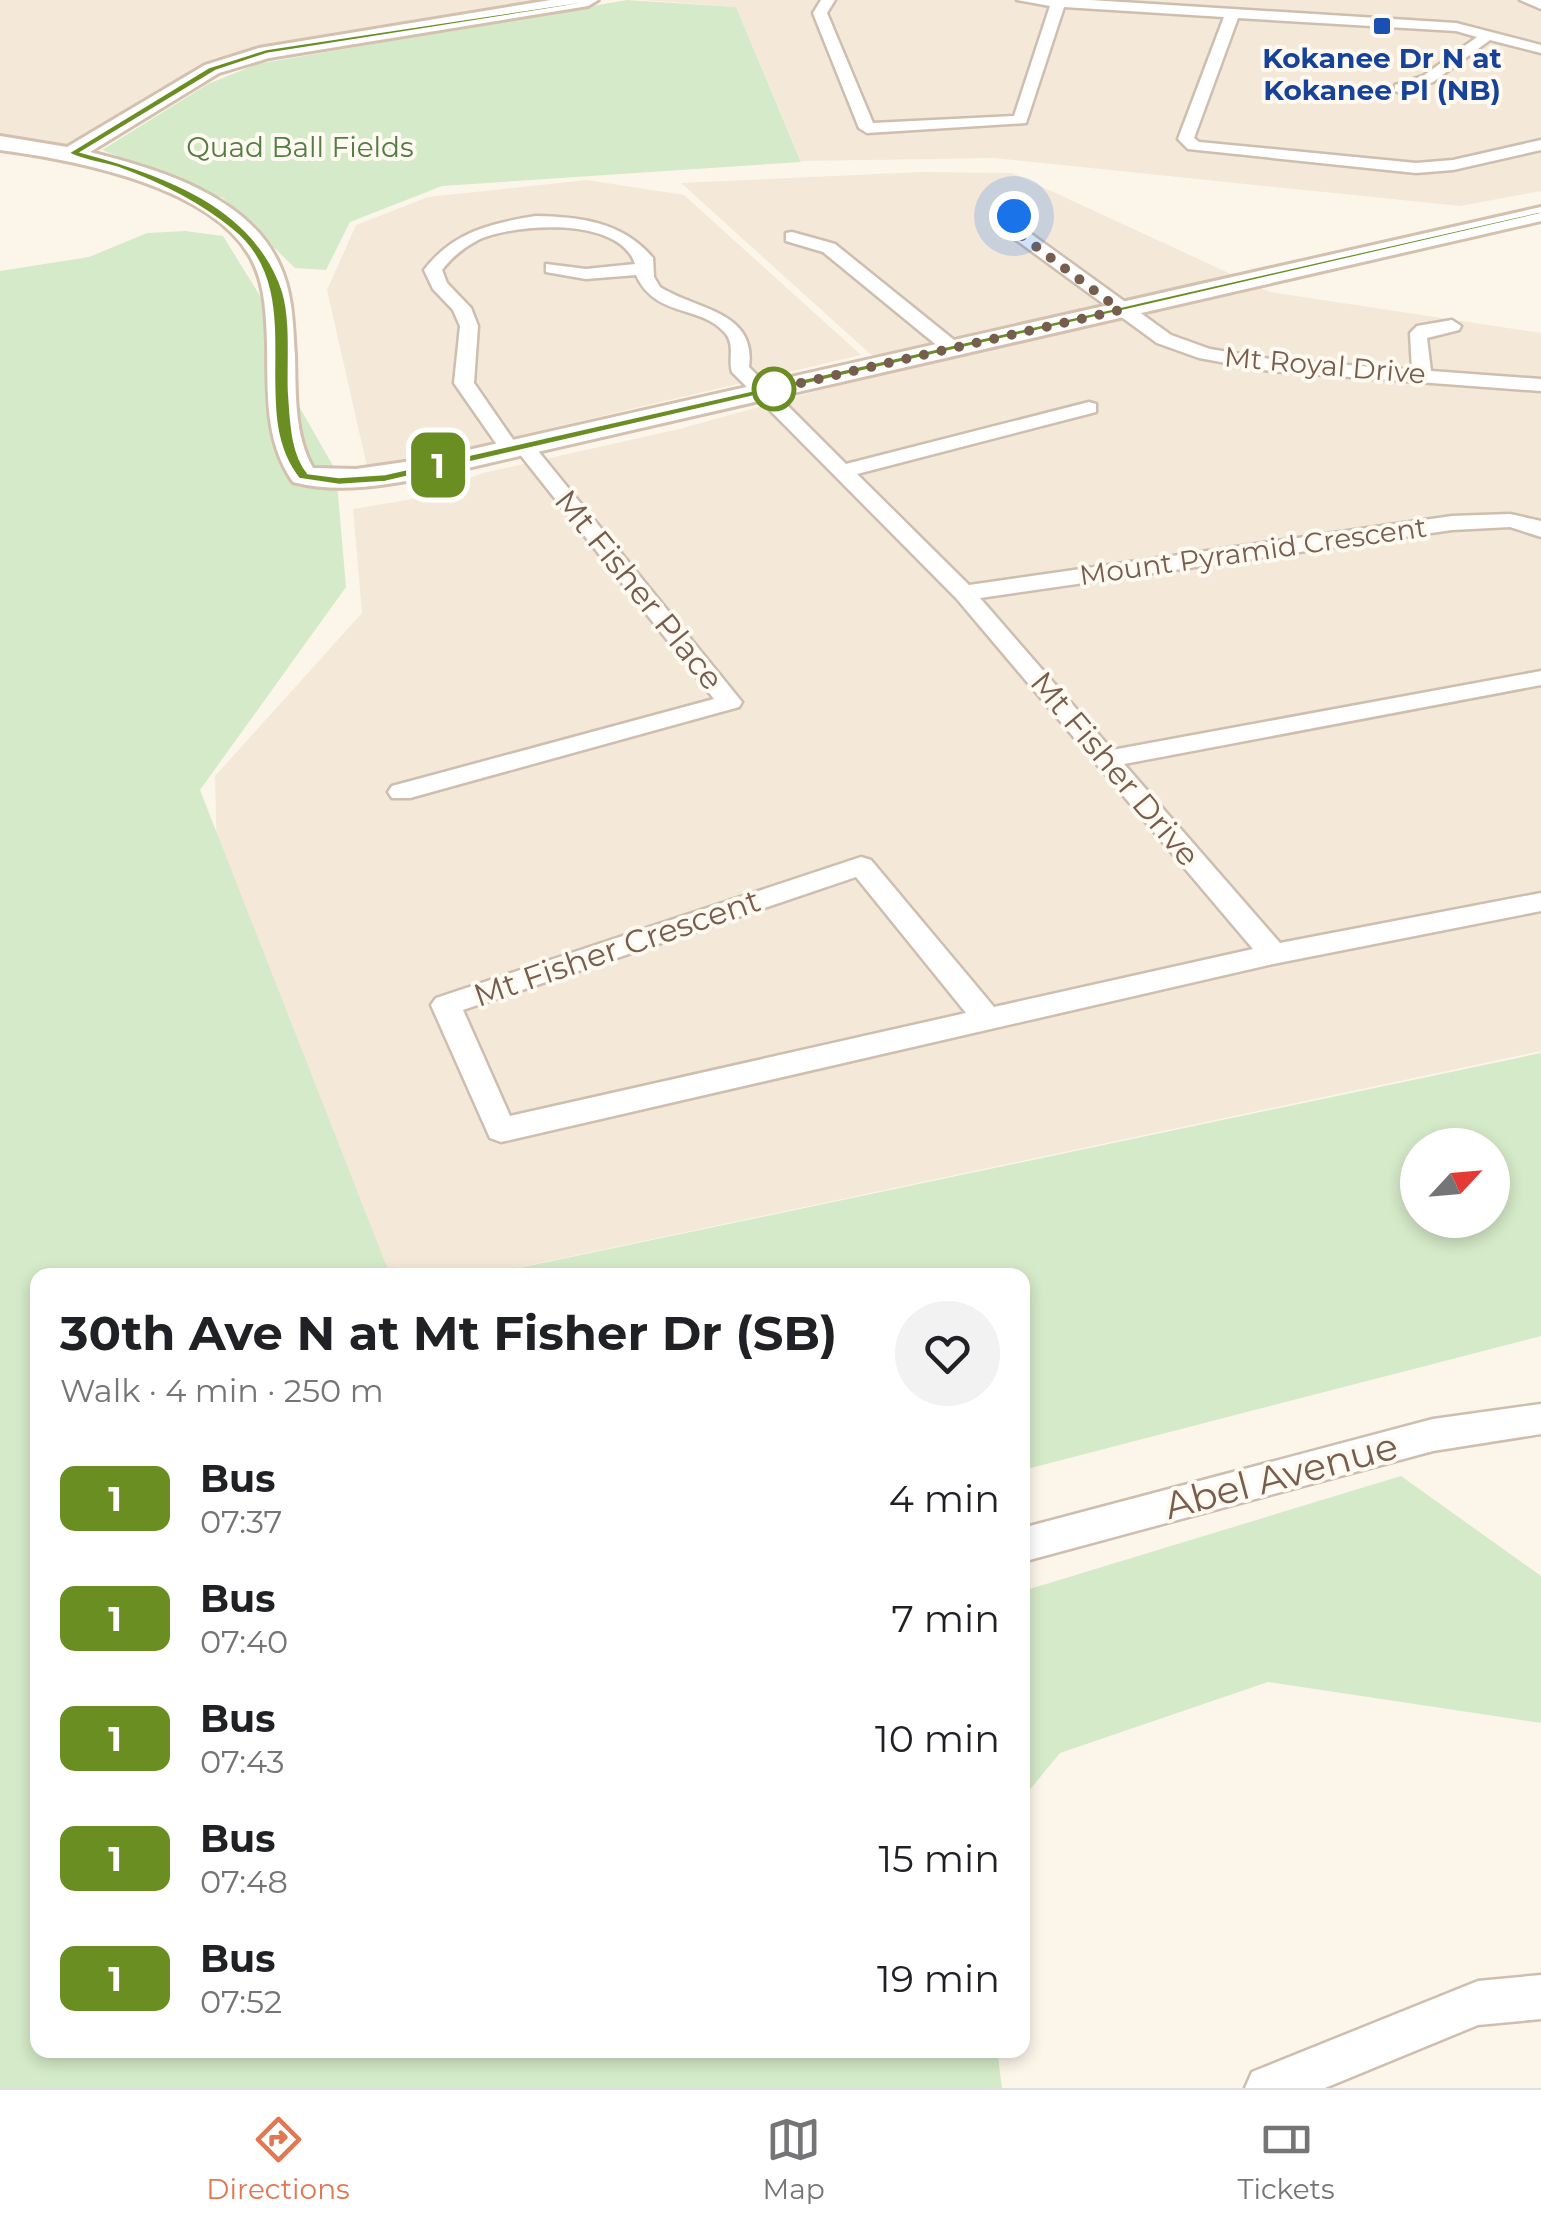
<!DOCTYPE html>
<html lang="en">
<head>
<meta charset="utf-8">
<style>
	:root { --surface:#fff; --page:#f2f2f2; --text:#202124; --muted:#757577; --line:#e0e0e0; --accent:#e27753 }
	body { margin:0; font-family:Montserrat,sans-serif; background:var(--page); color:var(--text); height:100vh; display:flex; flex-direction:column; font-size:38px; white-space:nowrap }
	* { box-sizing:border-box; margin:0 }
	p { font-size:32px; color:var(--muted) }
	.icon { flex:none; width:55px; height:55px; fill:none; stroke:currentColor; stroke-width:2; stroke-linecap:round; stroke-linejoin:round }
	.map { position:relative; flex:1; overflow:hidden }
	.panel { position:absolute; left:30px; top:1268px; width:1000px; height:790px; display:flex; flex-direction:column; background:var(--surface); border-radius:20px; box-shadow:0 5px 15px #0003 }
	.panel>* { flex:none }
	.badge { padding:0 20px; border-radius:15px; font-size:35px; line-height:65px }
	.needle { width:65px; rotate:64deg }
	.controls { position:absolute; left:1400px; top:1128px; display:grid; gap:20px }
	.controls a { display:grid; place-items:center; width:110px; height:110px; border-radius:50%; background:var(--surface); box-shadow:0 5px 15px #0003; font-size:50px }
	.you { position:absolute; width:50px; height:50px; margin:-25px; border:8px solid #fff; border-radius:50%; background:#1a73e8; box-shadow:0 0 0 15px #1a73e833 }
	.map>.badge { position:absolute; translate:-50% -50%; box-shadow:0 0 0 5px #fff }
	.round { display:grid; place-items:center; flex:none; width:105px; height:105px; border-radius:52px; background:var(--page) }
	.head { display:flex; align-items:center; justify-content:space-between; height:170px; padding:0 30px }
	h1 { font-size:48px; font-weight:700; line-height:75px }
	ul { padding:0; list-style:none }
	li { display:flex; align-items:center; gap:30px; height:120px; padding:0 30px }
	li div { flex:1 }
	li b { display:block; font-size:38px }
	li em { font-style:normal }
	li .badge { min-width:110px; font-weight:700; text-align:center }
	.tab-bar { display:flex; justify-content:space-around; align-items:center; height:140px; border-top:2px solid var(--line); background:var(--surface); font-size:28px; color:var(--muted) }
	.tab-bar a { display:grid; justify-items:center; gap:5px }
	.tab-bar .current { color:var(--accent) }
	.map>svg:first-child { display:block }
	.residential { fill:#f4e8d9 }
	.green { fill:#d5eac8; fill-rule:evenodd }
	.lines { fill:none; stroke-linecap:round; stroke-linejoin:round }
	.street-casing { stroke:#cebeaf; stroke-width:5 }
	.secondary-casing { stroke:#d4c0af; stroke-width:6 }
	.street { fill:#fff; fill-rule:evenodd }
	.secondary { fill:#fff; fill-rule:evenodd }
	.line { fill:#6b8e23; stroke:#fff; stroke-width:2.5 }
	.walk { stroke:#775d4d; stroke-width:10; stroke-dasharray:0 18 }
	.transit-dot { fill:#1a4fb4; stroke:#fffaf1; stroke-width:4 }
	.stop-dot { fill:#fff; stroke:#6b8e23; stroke-width:5 }
	.labels { text-anchor:middle; stroke-width:8; stroke-linejoin:round; paint-order:stroke }
	.far-transit-label { font-size:28px; font-weight:bold; fill:#164399; stroke:#fffaf1 }
	.far-park-label { font-size:28px; fill:#547c45; stroke:#fffaf1 }
	.far-street-label { font-size:28px; fill:#775d4d; stroke:#fffaf1 }
	.street-label { font-size:32px; fill:#775d4d; stroke:#fffaf1 }
	.near-street-label { font-size:38px; fill:#775d4d; stroke:#fffaf1 }
</style>
</head>
<body>
<div class="map">
<svg width="1541" height="2088" viewBox="0 0 1541 2088">
	<rect width="100%" height="100%" fill="#fcf6ea"/>
	<g class="residential">
		<path d="M0,0H560L212,61L48,156L0,149Z"/>
		<path d="M642,0H1541V191L1460,206L994,158L801,161L736,7Z"/>
		<path d="M921,172L1012,173L1270,292L1541,333V1051L483,1275H386L217,864L215,776L362,613L353,509L413,499L483,473L679,429L893,370L868,352L681,183Z"/>
		<path d="M587,180L684,195L861,355L368,471L327,290L356,225L428,197Z"/>
	</g>
	<g class="green">
		<path d="M627,0L736,7L801,162L442,186L350,222L326,270L295,268L223,198L102,150L208,84L257,64Z"/>
		<path d="M185,231L223,236L262,299L280,373L336,471L346,587L200,790L390,1275H38V2050H997L1002,2088H0V271L89,257L147,233Z"/>
		<path d="M1541,1053V1336L1023,1470L1022,1275H486ZM1418,1145H1492V1220H1418Z"/>
		<path d="M1401,1476L1541,1576V1723L1268,1682L1060,1753L1023,1798V1591Z"/>
	</g>
	<g class="lines">
		<defs>
			<g id="street">
				<path d="M821,0H835L827,13L873,123L1014,116L1050,6L1017,0H1090L1456,23L1541,45V53L1490,40L1433,82L1400,93L1395,91V85L1423,76L1477,37L1456,31L1238,18L1194,138L1199,142L1416,163L1453,160L1541,140V150L1453,170L1416,173L1188,149L1178,139L1224,17L1064,7L1026,123L867,133L859,128L813,13Z"/>
				<path d="M1520,0H1541V9Z"/>
				<path d="M1014,211L1023,216V228L1171,335L1210,349L1270,359L1412,370L1410,333L1417,326L1452,320L1461,326L1459,330L1427,338L1431,371L1541,379V391L1270,371L1199,358L1157,343L1008,234L1005,216Z"/>
				<path d="M536,216C581,217 623,222 653,258L654,277L660,287C696,310 757,311 749,367L846,464L1089,402L1096,404V412L857,474L969,585L1452,516L1510,514L1541,521V537L1510,527L1452,530L980,598L1112,750L1541,671V685L1124,764L1280,943L1541,893V911L1273,964L501,1142L490,1138L431,1005L436,998L861,857L871,860L994,1007L1253,949L956,598L732,372C728,360 735,346 726,334C702,304 656,319 636,275L586,279L546,272V264L586,269L635,264C620,216 515,223 478,240C463,248 452,257 442,270L447,283L471,308L478,326L474,383L514,441H530L742,702L739,707L410,798H392L388,792L392,786L714,699L518,452H502L454,383L460,326L453,310L433,289L424,270C453,232 491,223 536,216ZM856,877L966,1013L510,1116L463,1010Z"/>
				<path d="M792,232L835,244L959,344V352H945L823,252L786,241V233Z"/>
				<path d="M1541,1404V1434L1433,1451L1022,1562V1528L1433,1419Z"/>
				<path d="M1541,1975V2019L1478,2025L1325,2088H1245L1252,2072L1478,1981Z"/>
			</g>
			<path id="secondary" d="M551,0H598L588,6L269,58L219,73L90,152C158,169 250,196 280,266C293,294 293,326 295,356C296,393 294,435 313,468L356,469L433,458L1541,207V221L433,476C387,485 339,494 293,482C264,440 268,392 267,342C266,315 265,285 252,260C214,186 75,160 0,150V136L67,147L205,65L259,48Z"/>
		</defs>
		<use href="#street" class="street-casing"/>
		<use href="#secondary" class="secondary-casing"/>
		<use href="#street" class="street"/>
		<use href="#secondary" class="secondary"/>
	</g>
	<path class="line" d="M588,3L267,54L216,71L82,152C161,173 255,206 283,291C292,320 288,361 289,391C291,417 291,453 308,473L339,477L385,474L1541,211V214L385,482L339,485L299,479C243,411 311,293 232,230C199,203 159,183 118,168C102,163 83,161 68,153L209,67L266,49L591,0Z"/>
	<g class="lines">
		<path class="walk" d="M774,389L770,390L1120,310L1014,230V216"/>
	</g>
	<rect class="transit-dot" x="1372" y="16" width="20" height="20" rx="5"/>
	<circle class="stop-dot" cx="774" cy="389" r="20"/>
	<g class="labels">
		<g class="far-transit-label">
			<text x="1382" y="68">Kokanee Dr N at<tspan x="1382" dy="32">Kokanee Pl (NB)</tspan></text>
		</g>
		<g class="far-park-label">
			<text x="300" y="157">Quad Ball Fields</text>
		</g>
		<g class="far-street-label">
			<text transform="translate(1325 365) rotate(5)" y="10">Mt Royal Drive</text>
			<text transform="translate(1253 551) rotate(-8)" y="10">Mount Pyramid Crescent</text>
		</g>
		<g class="street-label">
			<text transform="translate(639 590) rotate(51)" y="11">Mt Fisher Place</text>
			<text transform="translate(1115 769) rotate(50)" y="11">Mt Fisher Drive</text>
			<text transform="translate(617 948) rotate(-19)" y="11">Mt Fisher Crescent</text>
		</g>
		<g class="near-street-label">
			<text transform="translate(1281 1476) rotate(-15)" y="13">Abel Avenue</text>
		</g>
	</g>
</svg>
<div class="controls">
<a><svg class="needle" viewBox="-14 -14 28 28"><path d="M0-13l5 13h-10z" fill="#e53935"/><path d="M0 13l5-13h-10z" fill="#757577"/></svg></a>
</div>
<div class="you" style="left:1014px;top:216px"></div>
<b class="badge" style="left:438px;top:465px;background:#6b8e23;color:#fff">1</b>
<section class="panel">
<div class="head"><div><h1>30th Ave N at Mt Fisher Dr (SB)</h1><p>Walk · 4 min · 250 m</p></div><a class="round"><svg class="icon" aria-label="heart" viewBox="0 0 24 24"><path d="M12 20l-8-8c-3-5 5-10 8-4 3-6 11-1 8 4z"/></svg></a></div>
<ul>
<li><span class="badge" style="background:#6b8e23;color:#fff">1</span><div><b>Bus</b><p>07:37</p></div><em>4 min</em></li>
<li><span class="badge" style="background:#6b8e23;color:#fff">1</span><div><b>Bus</b><p>07:40</p></div><em>7 min</em></li>
<li><span class="badge" style="background:#6b8e23;color:#fff">1</span><div><b>Bus</b><p>07:43</p></div><em>10 min</em></li>
<li><span class="badge" style="background:#6b8e23;color:#fff">1</span><div><b>Bus</b><p>07:48</p></div><em>15 min</em></li>
<li><span class="badge" style="background:#6b8e23;color:#fff">1</span><div><b>Bus</b><p>07:52</p></div><em>19 min</em></li>
</ul>
</section>
</div>
<nav class="tab-bar">
<a class="current"><svg class="icon" aria-label="directions" viewBox="0 0 24 24"><path d="M12 3l9 9-9 9-9-9zM9 14v-3h6M13 9l2 2-2 2"/></svg>Directions</a>
<a><svg class="icon" aria-label="map" viewBox="0 0 24 24"><path d="M3 6l6-2 6 2 6-2v14l-6 2-6-2-6 2zM9 4v14M15 6v14"/></svg>Map</a>
<a><svg class="icon" aria-label="tickets" viewBox="0 0 24 24"><path d="M3 7h18v10H3zM15 7v10"/></svg>Tickets</a>
</nav>
</body>
</html>
